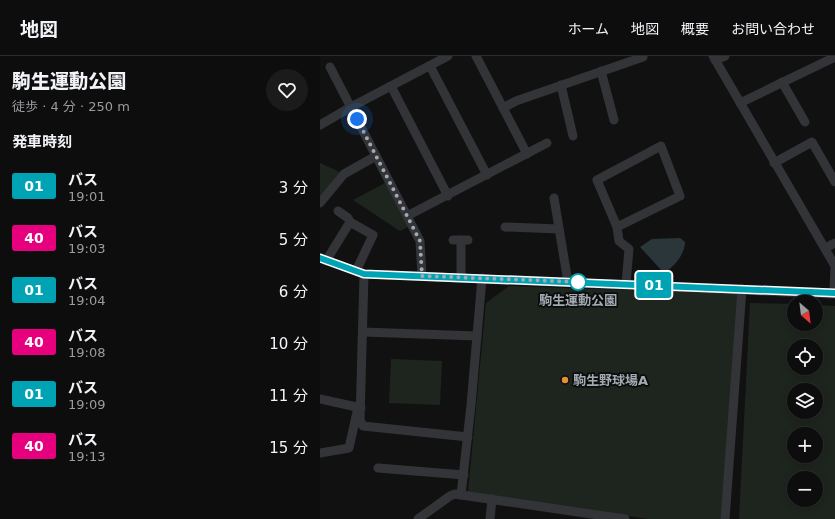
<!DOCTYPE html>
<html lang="ja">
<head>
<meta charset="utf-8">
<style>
	:root { --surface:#0d0d0e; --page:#1b1b1c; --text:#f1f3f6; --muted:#9a9c9e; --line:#2d2d2e }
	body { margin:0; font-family:"DejaVu Sans","Noto Sans JP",sans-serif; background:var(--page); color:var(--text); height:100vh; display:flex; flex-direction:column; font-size:15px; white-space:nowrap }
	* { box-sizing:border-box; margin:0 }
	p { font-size:13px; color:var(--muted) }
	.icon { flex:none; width:22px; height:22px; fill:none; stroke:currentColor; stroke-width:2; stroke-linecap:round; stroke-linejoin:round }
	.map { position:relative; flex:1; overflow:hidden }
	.sheet { display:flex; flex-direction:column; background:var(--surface); width:320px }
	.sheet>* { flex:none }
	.badge { padding:0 8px; border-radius:3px; font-size:14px; line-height:26px }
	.needle { width:26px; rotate:152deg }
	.buttons { position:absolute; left:467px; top:239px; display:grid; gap:8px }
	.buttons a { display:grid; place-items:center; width:36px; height:36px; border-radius:50%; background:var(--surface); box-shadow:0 2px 10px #0003,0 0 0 1px var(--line); font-size:20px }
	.you { position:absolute; width:20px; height:20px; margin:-10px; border:3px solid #fff; border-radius:50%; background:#1a73e8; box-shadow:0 0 0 6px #1a73e833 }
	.map>.badge { position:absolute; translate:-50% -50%; box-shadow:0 0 0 2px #fff }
	h2 { padding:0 12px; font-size:15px; line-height:36px }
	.round { display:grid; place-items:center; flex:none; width:42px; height:42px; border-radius:21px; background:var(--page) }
	.headline { display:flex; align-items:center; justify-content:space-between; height:68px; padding:0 12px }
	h1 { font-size:19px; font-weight:800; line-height:30px }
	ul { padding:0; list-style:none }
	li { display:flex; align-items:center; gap:12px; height:52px; padding:0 12px }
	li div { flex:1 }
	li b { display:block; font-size:15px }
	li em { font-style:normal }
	li .badge { min-width:44px; font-weight:700; text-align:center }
	header { display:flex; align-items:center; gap:24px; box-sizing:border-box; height:56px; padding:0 20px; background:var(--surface); border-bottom:1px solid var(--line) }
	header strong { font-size:19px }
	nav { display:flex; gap:22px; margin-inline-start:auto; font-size:14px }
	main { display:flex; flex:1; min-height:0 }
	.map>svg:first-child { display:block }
	.green { fill:#1e251e; fill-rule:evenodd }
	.water { fill:#2b363a }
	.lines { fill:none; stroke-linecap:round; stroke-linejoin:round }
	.minor { stroke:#323437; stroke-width:9 }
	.line-casing { stroke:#fff; stroke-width:9 }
	.line { stroke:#00a3b4; stroke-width:6 }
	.walk { stroke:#a3aab2; stroke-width:4; stroke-dasharray:0 7.2 }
	.stop-dot { fill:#fff; stroke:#00a3b4; stroke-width:2 }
	.poi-dot { fill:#e68f35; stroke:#0c0c0d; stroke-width:1.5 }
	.labels { text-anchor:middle; stroke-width:3.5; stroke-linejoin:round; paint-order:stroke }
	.stop-label { font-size:13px; font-weight:bold; fill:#a3aab2; stroke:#0c0c0d }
	.poi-label { font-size:13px; font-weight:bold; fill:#a3aab2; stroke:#0c0c0d; text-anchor:start }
</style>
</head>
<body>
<header>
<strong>地図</strong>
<nav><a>ホーム</a><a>地図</a><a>概要</a><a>お問い合わせ</a></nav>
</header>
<main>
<section class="sheet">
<div class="headline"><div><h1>駒生運動公園</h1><p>徒歩 · 4 分 · 250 m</p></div><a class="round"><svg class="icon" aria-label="heart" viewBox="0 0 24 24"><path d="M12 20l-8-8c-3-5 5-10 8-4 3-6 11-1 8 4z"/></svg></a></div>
<h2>発車時刻</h2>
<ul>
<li><span class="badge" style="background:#00a3b4;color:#fff">01</span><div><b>バス</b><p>19:01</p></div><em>3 分</em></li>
<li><span class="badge" style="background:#e6007e;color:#fff">40</span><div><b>バス</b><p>19:03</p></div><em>5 分</em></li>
<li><span class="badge" style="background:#00a3b4;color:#fff">01</span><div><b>バス</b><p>19:04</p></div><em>6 分</em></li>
<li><span class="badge" style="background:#e6007e;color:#fff">40</span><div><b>バス</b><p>19:08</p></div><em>10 分</em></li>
<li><span class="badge" style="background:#00a3b4;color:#fff">01</span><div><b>バス</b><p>19:09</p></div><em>11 分</em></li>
<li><span class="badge" style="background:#e6007e;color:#fff">40</span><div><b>バス</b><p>19:13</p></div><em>15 分</em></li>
</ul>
</section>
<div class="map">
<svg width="515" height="463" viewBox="0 0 515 463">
	<rect width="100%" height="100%" fill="#111112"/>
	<g class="green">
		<path d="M0,107L20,116L0,142Z"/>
		<path d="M65,127L88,171L80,175L33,144Z"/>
		<path d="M189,230L418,238L403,463H328L148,436L166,247Z"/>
		<path d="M430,247L474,248V268H496V249L515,250V463H419ZM474,290H496V312H474ZM474,334H496V356H474ZM474,378H496V400H474ZM474,422H496V444H474Z"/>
		<path d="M71,303L122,305L120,349L69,347Z"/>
	</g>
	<path class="water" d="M360,182L365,186C365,198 354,211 344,217L320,191L332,183Z"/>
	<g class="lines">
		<g class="minor">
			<path d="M156,0L207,98"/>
			<path d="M393,0L515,210L514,237"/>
			<path d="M395,4L405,0"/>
			<path d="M110,10L167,119"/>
			<path d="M10,11L100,185L102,220"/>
			<path d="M281,15L294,64"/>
			<path d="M462,26L485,66"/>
			<path d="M241,29L253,80"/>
			<path d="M71,30L128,140"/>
			<path d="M420,47L515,1"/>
			<path d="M183,52L196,45L323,1V0"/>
			<path d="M0,69L31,51L128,0"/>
			<path d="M454,107L492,86L515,126"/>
			<path d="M234,142L248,226"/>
			<path d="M0,147L24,118L56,100"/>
			<path d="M18,155L28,162L30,166"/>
			<path d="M87,160L227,87"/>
			<path d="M185,171L239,173"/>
			<path d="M297,171L277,124L341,90L360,140L297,171L299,185L309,193L306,228"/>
			<path d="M133,184H148"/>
			<path d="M141,184V222"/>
			<path d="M505,192L515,187"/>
			<path d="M0,202L44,218L515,238"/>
			<path d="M6,205L30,166L53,179L36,215"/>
			<path d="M44,218L40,364L43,370L148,381"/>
			<path d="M43,276L157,280"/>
			<path d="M0,343L41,352"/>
			<path d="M0,397L29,392L37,356"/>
			<path d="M58,412L144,419"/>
			<path d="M141,439L151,349L162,222"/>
			<path d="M98,463L130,440L135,438L305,463"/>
			<path d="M170,463L172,443"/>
			<path d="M405,463L422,233"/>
		</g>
	</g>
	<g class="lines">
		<defs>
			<path id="line" d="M0,202L44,218L515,237"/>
		</defs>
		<use href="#line" class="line-casing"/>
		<use href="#line" class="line"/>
		<path class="walk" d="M37,63L100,185L102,220L261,226H258"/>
	</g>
	<circle class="stop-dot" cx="258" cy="226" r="8"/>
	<circle class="poi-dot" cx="245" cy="324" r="4"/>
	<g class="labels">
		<g class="stop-label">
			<text x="258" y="249">駒生運動公園</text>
		</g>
		<g class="poi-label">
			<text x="253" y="329">駒生野球場A</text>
		</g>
	</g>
</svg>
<div class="buttons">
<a><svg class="needle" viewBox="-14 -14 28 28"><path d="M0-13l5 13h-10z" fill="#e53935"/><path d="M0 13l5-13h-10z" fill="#9a9c9e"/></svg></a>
<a><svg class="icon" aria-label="locate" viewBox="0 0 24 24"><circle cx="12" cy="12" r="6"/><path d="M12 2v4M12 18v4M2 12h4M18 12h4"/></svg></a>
<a><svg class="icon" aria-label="layers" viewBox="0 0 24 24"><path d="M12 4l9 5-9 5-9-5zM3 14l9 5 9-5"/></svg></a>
<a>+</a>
<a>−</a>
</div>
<div class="you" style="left:37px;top:63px"></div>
<b class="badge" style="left:334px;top:229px;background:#00a3b4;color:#fff">01</b>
</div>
</main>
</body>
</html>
